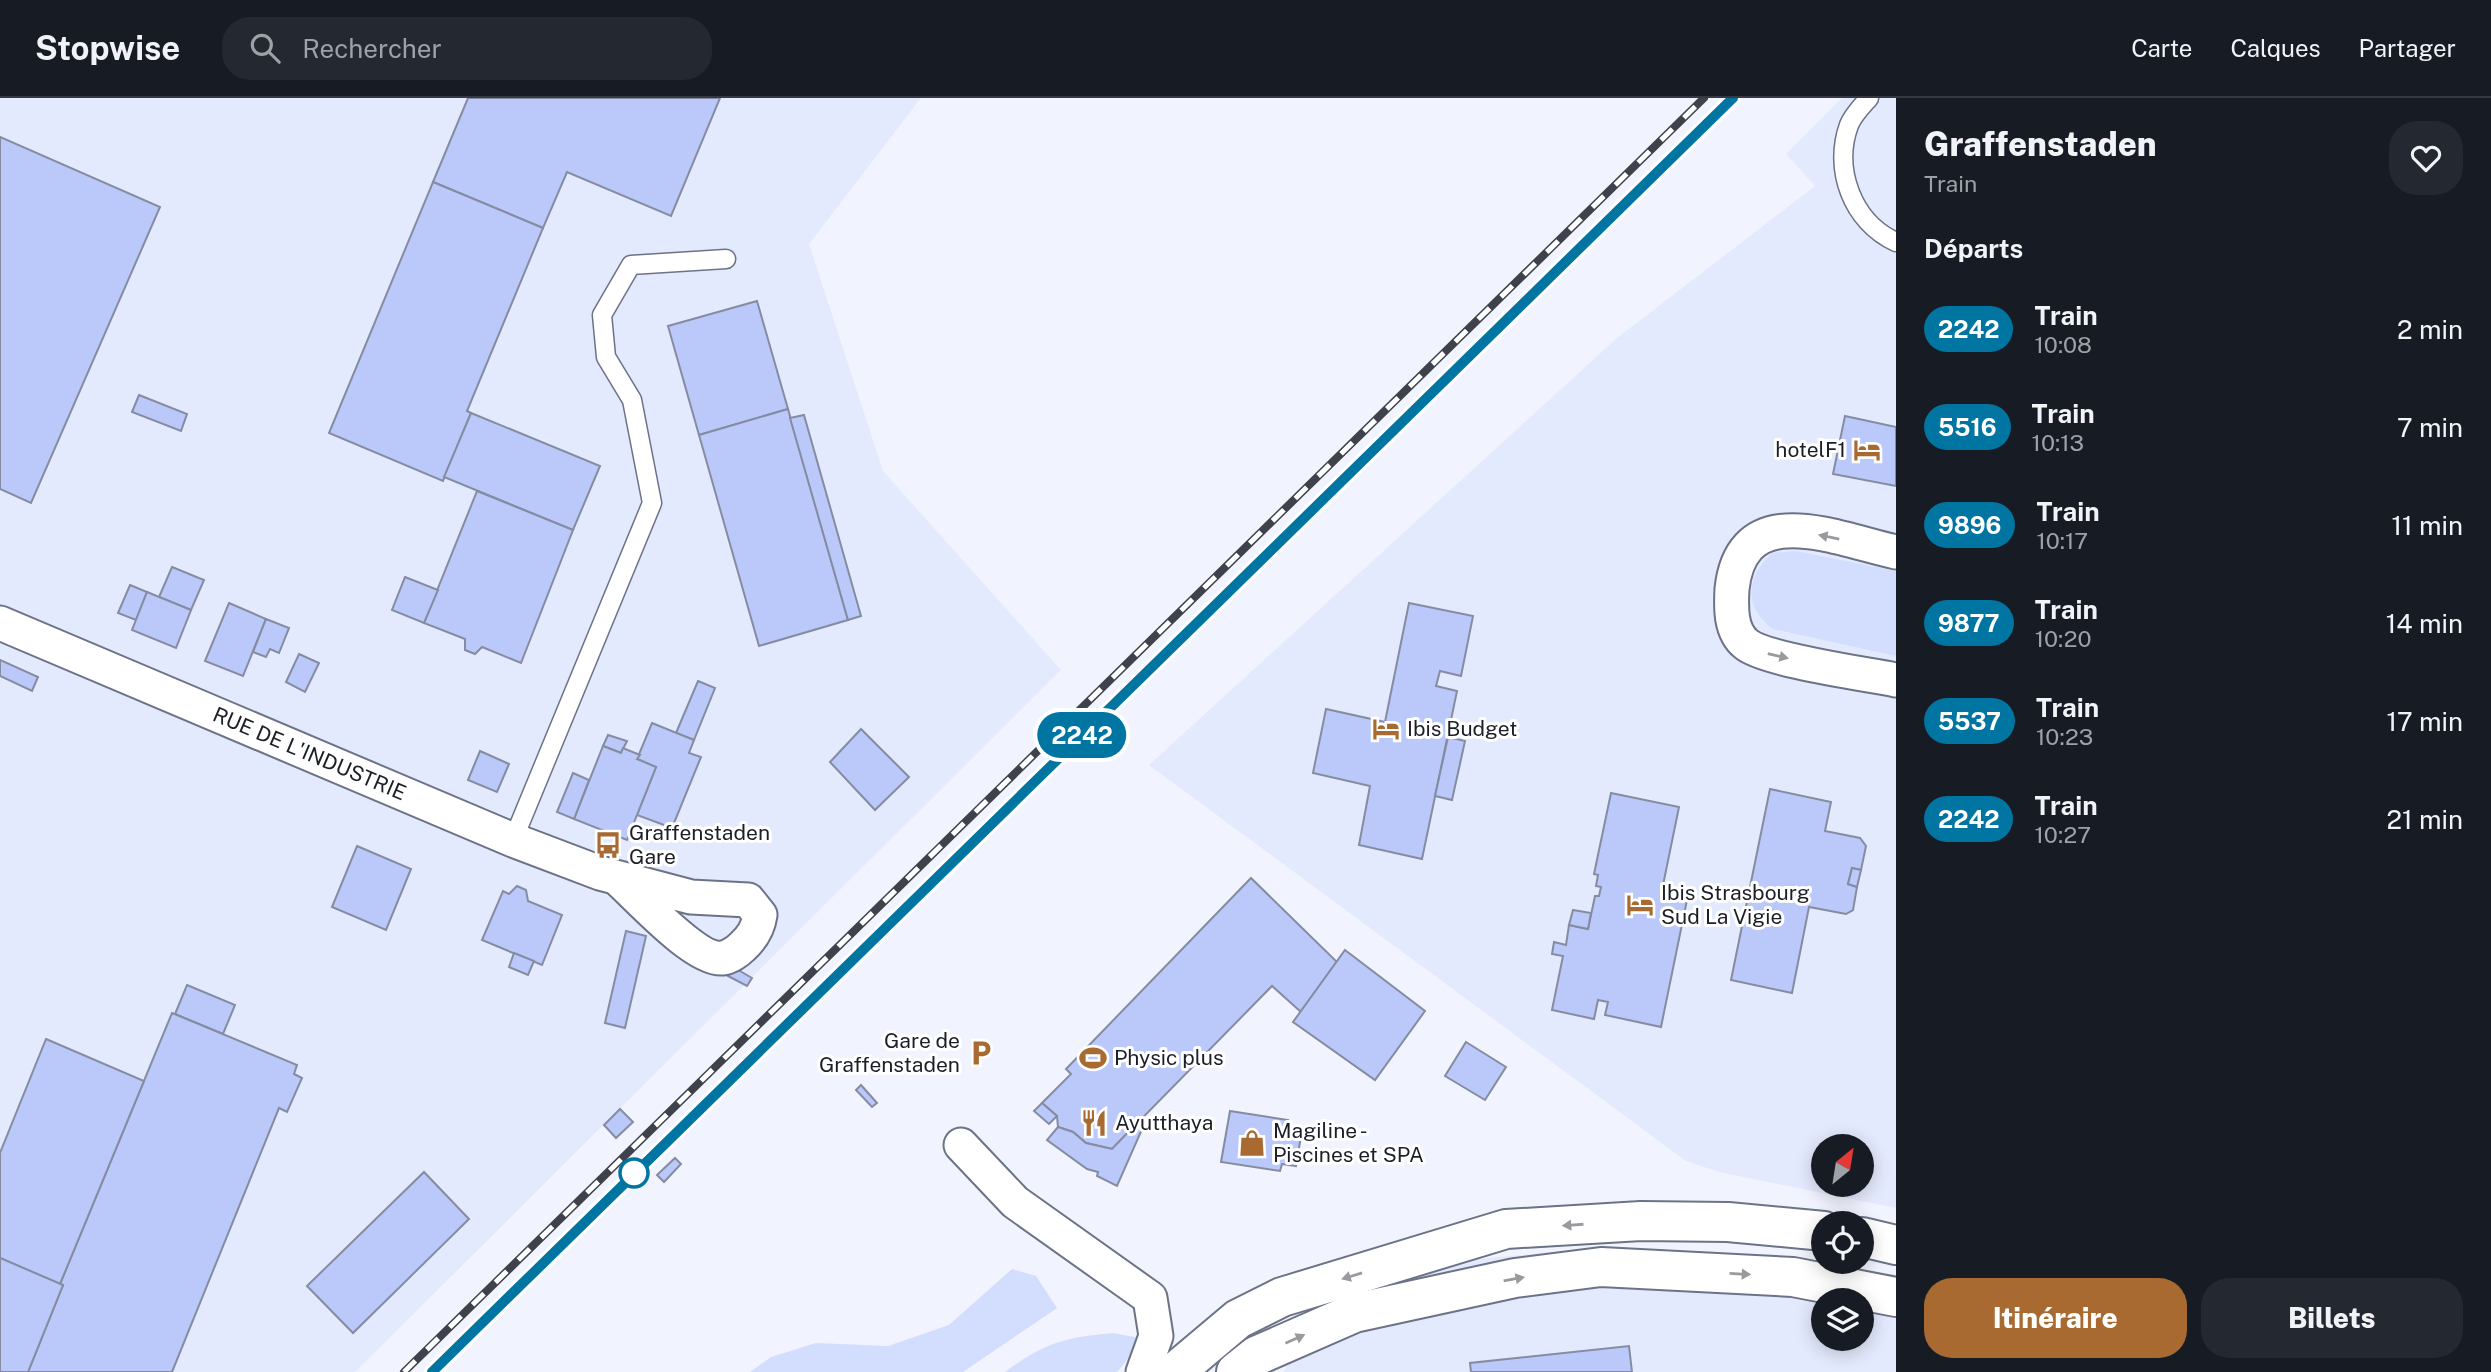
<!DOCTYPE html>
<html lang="fr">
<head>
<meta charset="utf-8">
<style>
	:root { --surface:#171b24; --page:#242831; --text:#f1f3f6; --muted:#9ea1a6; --line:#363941; --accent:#a86a30 }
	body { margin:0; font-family:"Public Sans",sans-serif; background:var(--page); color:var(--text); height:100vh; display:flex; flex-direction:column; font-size:26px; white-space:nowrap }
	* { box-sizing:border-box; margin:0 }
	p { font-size:23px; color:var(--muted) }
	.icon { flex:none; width:38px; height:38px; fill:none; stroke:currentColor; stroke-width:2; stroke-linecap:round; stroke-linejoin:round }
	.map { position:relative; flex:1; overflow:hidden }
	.side { display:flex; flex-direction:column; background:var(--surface); width:595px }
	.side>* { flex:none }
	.badge { padding:0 14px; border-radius:23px; font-size:24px; line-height:46px }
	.needle { width:46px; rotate:30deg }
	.tools { position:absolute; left:1811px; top:1036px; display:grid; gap:14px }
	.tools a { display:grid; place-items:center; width:63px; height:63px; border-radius:50%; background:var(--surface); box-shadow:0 4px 18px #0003; font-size:35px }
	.map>.badge { position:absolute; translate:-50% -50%; box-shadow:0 0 0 4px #fff }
	h2 { padding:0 28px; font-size:26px; line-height:63px }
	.round { display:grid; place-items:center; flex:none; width:74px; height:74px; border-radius:28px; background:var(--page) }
	.overview { display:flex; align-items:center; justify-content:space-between; height:119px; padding:0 28px }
	h1 { font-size:33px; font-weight:800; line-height:52px }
	.button { display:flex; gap:14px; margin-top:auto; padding:14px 28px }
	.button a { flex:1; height:80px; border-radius:28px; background:var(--accent); color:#fff; font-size:28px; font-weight:800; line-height:80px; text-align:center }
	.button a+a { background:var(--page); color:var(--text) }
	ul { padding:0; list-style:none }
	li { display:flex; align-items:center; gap:21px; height:98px; padding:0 28px }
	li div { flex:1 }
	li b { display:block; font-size:26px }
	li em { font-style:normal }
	li .badge { min-width:77px; font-weight:700; text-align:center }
	header { display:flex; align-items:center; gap:42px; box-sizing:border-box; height:98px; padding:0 35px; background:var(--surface); border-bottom:2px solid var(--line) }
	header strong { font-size:33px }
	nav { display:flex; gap:38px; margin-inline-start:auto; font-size:24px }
	.search { width:490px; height:63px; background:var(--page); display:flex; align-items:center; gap:18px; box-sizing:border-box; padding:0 24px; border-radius:28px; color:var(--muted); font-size:26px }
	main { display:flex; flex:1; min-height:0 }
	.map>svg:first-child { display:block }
	.built { fill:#e4eafd; fill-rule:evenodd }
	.green { fill:#d3ddfd }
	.building { fill:#bac9fa; stroke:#858ca1; stroke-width:2 }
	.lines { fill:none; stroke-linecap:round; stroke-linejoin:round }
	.lane-casing { stroke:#6c7387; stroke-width:21 }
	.street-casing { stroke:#6c7387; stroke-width:37 }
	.secondary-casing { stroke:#6c7387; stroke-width:42 }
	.lane { stroke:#fff; stroke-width:18 }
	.street { stroke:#fff; stroke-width:33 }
	.secondary { stroke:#fff; stroke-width:38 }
	.rail-casing { stroke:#3f424a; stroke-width:8 }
	.rail { stroke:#fff; stroke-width:5; stroke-dasharray:16; stroke-linecap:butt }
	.oneway { fill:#999a9e }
	.line-casing { stroke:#fff; stroke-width:16 }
	.line { stroke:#0075a1; stroke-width:10 }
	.stop-dot { fill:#fff; stroke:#0075a1; stroke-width:3.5 }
	.labels { text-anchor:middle; stroke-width:6; stroke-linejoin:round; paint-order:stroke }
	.poi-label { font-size:21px; fill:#1c1f27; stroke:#fff; text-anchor:start }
	.street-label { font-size:21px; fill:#1c1f27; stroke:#fff }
</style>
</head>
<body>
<header>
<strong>Stopwise</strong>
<div class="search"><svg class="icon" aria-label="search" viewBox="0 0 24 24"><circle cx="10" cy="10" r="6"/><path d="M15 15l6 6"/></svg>Rechercher</div>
<nav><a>Carte</a><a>Calques</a><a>Partager</a></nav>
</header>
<main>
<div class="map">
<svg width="1896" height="1274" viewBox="0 0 1896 1274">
	<rect width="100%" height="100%" fill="#f1f4fe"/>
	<g class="built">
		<path d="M0,0H921L809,146L883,373L1061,572L355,1274H0Z"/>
		<path d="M1842,0H1896V1110L1719,1074L1686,1063L1149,667L1617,240L1815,88L1786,56ZM1824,1048H1862V1087H1824Z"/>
		<path d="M1584,1151L1769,1168L1896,1195V1274H1284L1300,1234L1416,1167ZM1824,1202H1862V1241H1824Z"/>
	</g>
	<g class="green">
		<path d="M1796,453L1896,473V558L1773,531C1743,509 1746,479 1772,455Z"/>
		<path d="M1012,1171L1036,1178L1057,1210L963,1274H750L771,1259L816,1245L888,1248L949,1227Z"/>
		<path d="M1113,1235L1145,1241L1117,1274H1005C1046,1244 1063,1240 1113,1235Z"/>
	</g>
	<g class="building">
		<path d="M468,0H720L671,118L567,74L543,130L433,84Z"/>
		<path d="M0,39L160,109L31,405L0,391Z"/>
		<path d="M433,84L543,130L467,313L471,315L443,383L329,335Z"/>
		<path d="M757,203L788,311L699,337L668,228Z"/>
		<path d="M139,297L187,316L181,333L132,314Z"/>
		<path d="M788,311L848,522L759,548L699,337Z"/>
		<path d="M471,315L600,368L573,432L444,379Z"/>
		<path d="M804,317L861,518L848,522L790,320Z"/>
		<path d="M1845,318L1896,329V388L1833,376Z"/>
		<path d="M477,393L573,432L521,565L482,549L475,556L465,552V541L424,525Z"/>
		<path d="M172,469L204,482L191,512L159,499Z"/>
		<path d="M405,479L438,492L424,525L392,512Z"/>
		<path d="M130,487L147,494L136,522L118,515Z"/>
		<path d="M147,494L191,512L176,550L132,532Z"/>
		<path d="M229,505L266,521L243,578L205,563Z"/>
		<path d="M1409,505L1473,518L1461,578L1440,573L1436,588L1457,593L1422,761L1359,747L1370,688L1313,675L1326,611L1385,624Z"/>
		<path d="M266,521L289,530L279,555L270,551L266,559L253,554Z"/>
		<path d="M299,556L319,565L305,594L286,584Z"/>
		<path d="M0,562L38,579L32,593L0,578Z"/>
		<path d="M698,583L715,590L694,642L676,635Z"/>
		<path d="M652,625L694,642L689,655L701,659L672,730L637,717L656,669L637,661Z"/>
		<path d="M861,631L909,679L875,712L830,664Z"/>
		<path d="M608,637L627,643L621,655L603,648Z"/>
		<path d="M1448,639L1465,643L1452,702L1435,698Z"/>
		<path d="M603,648L621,655L623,650L640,657L637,661L656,669L627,742L574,721Z"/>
		<path d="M480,653L509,666L497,694L468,682Z"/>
		<path d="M573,675L589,682L574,721L557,714Z"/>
		<path d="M1770,691L1831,704L1825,733L1860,740L1866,748L1861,772L1852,770L1848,786L1857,789L1853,812L1846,816L1809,809L1792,895L1731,882Z"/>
		<path d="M1611,695L1679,709L1662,792L1688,797L1661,929L1605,917L1608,904L1598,902L1594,921L1552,912L1563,858L1552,856L1554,844L1566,847L1569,827L1588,831L1595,798H1599L1601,789L1596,788L1598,777L1594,776Z"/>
		<path d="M357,748L411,771L386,832L332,809Z"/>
		<path d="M1852,770L1861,772L1857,789L1848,786Z"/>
		<path d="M1251,780L1337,864L1301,914L1272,888L1112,1051L1086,1045L1073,1034L1058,1029L1057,1018L1042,1005L1071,976L1066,971Z"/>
		<path d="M517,788L526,792L528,803L562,817L542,867L482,842L503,793L509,796Z"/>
		<path d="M1573,812L1591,815L1588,831L1569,827Z"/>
		<path d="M626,833L646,838L625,930L605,925Z"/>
		<path d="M1345,852L1425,913L1375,982L1293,924Z"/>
		<path d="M514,855L534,863L528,877L509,869Z"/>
		<path d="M733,869L752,880L747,888L728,878Z"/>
		<path d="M187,887L235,907L223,936L175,916Z"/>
		<path d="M172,915L297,967L294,976L302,980L287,1014L279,1010L172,1274H28L63,1187L60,1186Z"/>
		<path d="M46,941L144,983L60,1186L0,1160V1055Z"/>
		<path d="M1466,944L1506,969L1485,1002L1445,978Z"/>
		<path d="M861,987L877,1005L872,1009L856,992Z"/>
		<path d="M1042,1005L1057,1018L1049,1026L1034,1013Z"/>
		<path d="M620,1011L633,1024L616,1040L604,1027Z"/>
		<path d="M1230,1013L1288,1022L1286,1030L1302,1032L1296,1068L1282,1066L1280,1073L1221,1064Z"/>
		<path d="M1138,1024L1143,1029L1117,1088L1097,1078L1098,1074L1087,1071L1047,1042L1058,1029L1073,1034L1086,1045L1112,1051Z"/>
		<path d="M675,1060L681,1066L664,1084L657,1077Z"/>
		<path d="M424,1074L469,1121L353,1235L307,1188Z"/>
		<path d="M0,1160L63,1187L28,1274H0Z"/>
		<path d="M1629,1248L1632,1274H1471L1470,1265Z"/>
	</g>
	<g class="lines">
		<defs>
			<g id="lane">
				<path d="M1869,0C1862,8 1853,17 1849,27C1833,71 1852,124 1896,144"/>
				<path d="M513,742L652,405L632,302L606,259L602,217L631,167L726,161"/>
			</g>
			<g id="street">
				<path d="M1896,454C1836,441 1742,398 1732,491C1731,509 1730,533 1746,546C1765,562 1866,576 1896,582"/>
				<path id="s1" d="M0,525L513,742L600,775L691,799L748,802L760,817C758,831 752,840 742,849C737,854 729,859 723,860C697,864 638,799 619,782"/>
				<path d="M961,1047L1015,1104L1150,1200L1156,1238L1143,1274"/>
			</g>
			<g id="secondary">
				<path d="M1862,1139L1896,1147"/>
				<path d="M1175,1274L1238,1221L1282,1199L1506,1131L1641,1123L1728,1124L1824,1133"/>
				<path d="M1236,1274L1256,1258L1354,1215L1515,1180L1601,1169L1793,1179L1896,1199"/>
			</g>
		</defs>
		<use href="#lane" class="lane-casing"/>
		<use href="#street" class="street-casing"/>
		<use href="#secondary" class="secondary-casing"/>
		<use href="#lane" class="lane"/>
		<use href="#street" class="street"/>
		<use href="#secondary" class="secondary"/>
		<defs>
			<g id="rail">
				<path d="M404,1274L1704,0"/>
				<path d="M432,1274L1733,0"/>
			</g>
		</defs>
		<use href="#rail" class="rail-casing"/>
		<use href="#rail" class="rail"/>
	</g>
	<defs><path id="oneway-solid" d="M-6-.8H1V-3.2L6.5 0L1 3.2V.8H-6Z" transform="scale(1.75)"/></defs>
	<g class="oneway">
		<use href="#oneway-solid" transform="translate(1829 439) rotate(-168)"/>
		<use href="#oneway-solid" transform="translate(1778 558) rotate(13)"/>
		<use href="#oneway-solid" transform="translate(1573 1127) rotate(176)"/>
		<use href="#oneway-solid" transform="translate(1740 1176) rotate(3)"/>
		<use href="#oneway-solid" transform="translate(1352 1178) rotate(163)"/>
		<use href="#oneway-solid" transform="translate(1514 1181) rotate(-10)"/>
		<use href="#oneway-solid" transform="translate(1295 1241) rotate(-24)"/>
	</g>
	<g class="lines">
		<defs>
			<path id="line" d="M432,1274L1733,0"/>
		</defs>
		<use href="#line" class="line-casing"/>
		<use href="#line" class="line"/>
	</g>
	<defs>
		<symbol id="hotel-bare" viewBox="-9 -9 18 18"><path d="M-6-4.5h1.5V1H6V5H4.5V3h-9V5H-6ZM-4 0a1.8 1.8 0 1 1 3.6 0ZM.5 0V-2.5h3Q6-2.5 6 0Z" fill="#a86a30" stroke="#fff" stroke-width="2.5" paint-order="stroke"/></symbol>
		<symbol id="bus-bare" viewBox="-9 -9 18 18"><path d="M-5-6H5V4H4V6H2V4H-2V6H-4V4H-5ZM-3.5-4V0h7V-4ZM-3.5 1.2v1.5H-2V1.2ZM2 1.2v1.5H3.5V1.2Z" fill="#a86a30" stroke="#fff" stroke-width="2.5" paint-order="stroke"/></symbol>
		<symbol id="parking-bare" viewBox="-9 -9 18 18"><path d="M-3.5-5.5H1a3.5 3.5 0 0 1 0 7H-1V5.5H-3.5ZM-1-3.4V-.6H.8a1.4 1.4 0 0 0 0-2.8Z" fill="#a86a30" stroke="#fff" stroke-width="2.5" paint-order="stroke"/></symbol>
		<symbol id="stadium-bare" viewBox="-9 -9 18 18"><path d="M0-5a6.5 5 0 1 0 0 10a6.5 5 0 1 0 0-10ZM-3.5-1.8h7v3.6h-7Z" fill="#a86a30" stroke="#fff" stroke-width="2.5" paint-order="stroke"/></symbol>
		<symbol id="restaurant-bare" viewBox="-9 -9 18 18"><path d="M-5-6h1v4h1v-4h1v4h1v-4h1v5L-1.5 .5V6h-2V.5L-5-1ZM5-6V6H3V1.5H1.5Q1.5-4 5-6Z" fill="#a86a30" stroke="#fff" stroke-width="2.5" paint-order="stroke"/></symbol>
		<symbol id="shop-bare" viewBox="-9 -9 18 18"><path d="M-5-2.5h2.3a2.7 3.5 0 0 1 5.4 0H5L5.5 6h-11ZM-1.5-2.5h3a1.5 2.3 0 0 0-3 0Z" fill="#a86a30" stroke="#fff" stroke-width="2.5" paint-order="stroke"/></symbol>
	</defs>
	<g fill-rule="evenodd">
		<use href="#hotel-bare" x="1848" y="333" width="38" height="38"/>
		<use href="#hotel-bare" x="1367" y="612" width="38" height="38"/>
		<use href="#bus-bare" x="589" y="728" width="38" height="38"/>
		<use href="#hotel-bare" x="1621" y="788" width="38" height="38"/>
		<use href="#parking-bare" x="962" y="936" width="38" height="38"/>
		<use href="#stadium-bare" x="1074" y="941" width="38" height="38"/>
		<use href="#restaurant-bare" x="1075" y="1006" width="38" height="38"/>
		<use href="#shop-bare" x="1233" y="1026" width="38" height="38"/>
	</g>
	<circle class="stop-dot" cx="634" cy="1075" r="14"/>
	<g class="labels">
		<g class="poi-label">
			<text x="1846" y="359" text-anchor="end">hotelF1</text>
			<text x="1407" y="638">Ibis Budget</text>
			<text x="629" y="742">Graffenstaden<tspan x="629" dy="24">Gare</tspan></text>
			<text x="1661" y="802">Ibis Strasbourg<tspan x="1661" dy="24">Sud La Vigie</tspan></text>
			<text x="960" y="950" text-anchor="end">Gare de<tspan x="960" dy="24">Graffenstaden</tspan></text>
			<text x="1114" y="967">Physic plus</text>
			<text x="1115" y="1032">Ayutthaya</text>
			<text x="1273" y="1040">Magiline -<tspan x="1273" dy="24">Piscines et SPA</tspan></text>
		</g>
		<g class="street-label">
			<text dy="7" stroke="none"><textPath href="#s1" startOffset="336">RUE DE L'INDUSTRIE</textPath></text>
		</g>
	</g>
</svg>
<div class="tools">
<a><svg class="needle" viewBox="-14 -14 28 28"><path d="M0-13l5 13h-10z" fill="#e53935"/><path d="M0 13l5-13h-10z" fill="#9ea1a6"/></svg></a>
<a><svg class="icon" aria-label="locate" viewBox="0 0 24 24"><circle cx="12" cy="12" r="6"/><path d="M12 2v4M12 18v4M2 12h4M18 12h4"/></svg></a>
<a><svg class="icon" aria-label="layers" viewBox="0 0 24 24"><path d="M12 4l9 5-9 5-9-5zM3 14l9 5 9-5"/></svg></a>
</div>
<b class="badge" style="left:1082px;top:637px;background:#0075a1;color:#fff">2242</b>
</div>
<section class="side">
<div class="overview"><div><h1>Graffenstaden</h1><p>Train</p></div><a class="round"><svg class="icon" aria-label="heart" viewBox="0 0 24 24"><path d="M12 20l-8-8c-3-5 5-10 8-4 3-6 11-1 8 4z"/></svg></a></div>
<h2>Départs</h2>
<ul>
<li><span class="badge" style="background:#0075a1;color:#fff">2242</span><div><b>Train</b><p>10:08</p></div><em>2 min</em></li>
<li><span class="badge" style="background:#0075a1;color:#fff">5516</span><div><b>Train</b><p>10:13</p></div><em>7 min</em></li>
<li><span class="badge" style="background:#0075a1;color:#fff">9896</span><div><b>Train</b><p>10:17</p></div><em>11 min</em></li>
<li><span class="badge" style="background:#0075a1;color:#fff">9877</span><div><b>Train</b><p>10:20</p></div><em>14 min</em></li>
<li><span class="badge" style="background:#0075a1;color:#fff">5537</span><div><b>Train</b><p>10:23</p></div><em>17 min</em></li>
<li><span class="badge" style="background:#0075a1;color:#fff">2242</span><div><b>Train</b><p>10:27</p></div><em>21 min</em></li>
</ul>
<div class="button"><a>Itinéraire</a><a>Billets</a></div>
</section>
</main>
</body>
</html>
